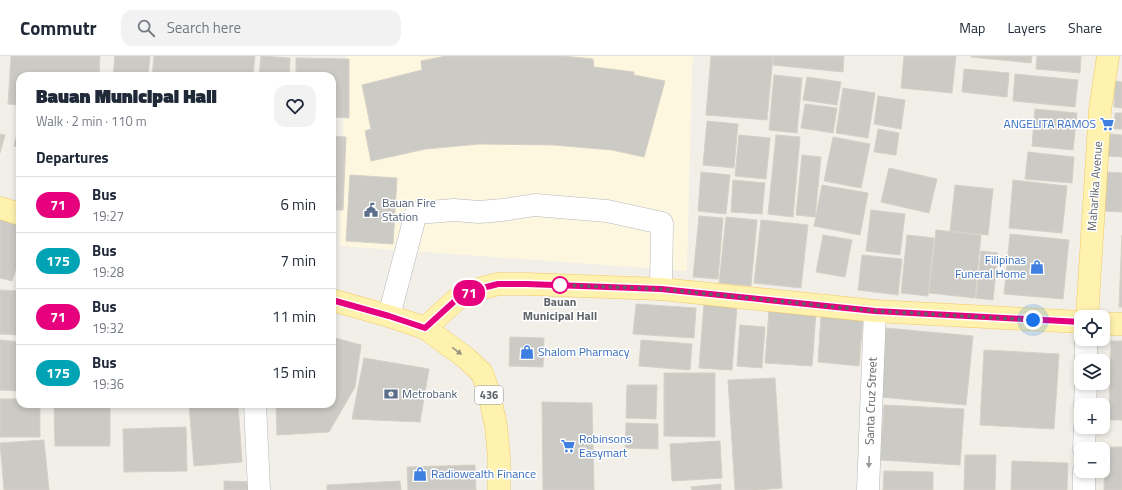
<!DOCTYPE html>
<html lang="en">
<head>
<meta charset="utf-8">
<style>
	:root { --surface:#fff; --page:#f2f2f3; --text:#1f2937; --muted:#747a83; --line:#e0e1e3 }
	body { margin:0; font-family:"Titillium Web",sans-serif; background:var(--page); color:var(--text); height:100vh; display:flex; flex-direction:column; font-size:15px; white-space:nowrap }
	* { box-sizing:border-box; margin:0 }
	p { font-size:13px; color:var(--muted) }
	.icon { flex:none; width:22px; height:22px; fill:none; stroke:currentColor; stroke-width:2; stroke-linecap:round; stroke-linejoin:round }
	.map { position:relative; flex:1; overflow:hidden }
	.details { position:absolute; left:16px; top:16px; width:320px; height:336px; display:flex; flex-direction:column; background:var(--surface); border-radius:12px; box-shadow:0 2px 6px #0003 }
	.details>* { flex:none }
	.badge { padding:0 8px; border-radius:13px; font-size:14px; line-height:26px }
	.buttons { position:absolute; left:1074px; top:254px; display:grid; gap:8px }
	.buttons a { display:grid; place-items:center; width:36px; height:36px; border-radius:8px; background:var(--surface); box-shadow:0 2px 6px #0003; font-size:20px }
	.you { position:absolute; width:20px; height:20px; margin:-10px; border:3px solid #fff; border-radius:50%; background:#1a73e8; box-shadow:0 0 0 6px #1a73e833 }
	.map>.badge { position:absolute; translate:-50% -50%; box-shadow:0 0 0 2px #fff }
	h2 { padding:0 20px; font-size:15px; line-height:36px }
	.round { display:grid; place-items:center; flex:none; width:42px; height:42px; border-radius:12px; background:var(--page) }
	.head { display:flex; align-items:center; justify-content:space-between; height:68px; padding:0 20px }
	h1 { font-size:19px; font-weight:800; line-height:30px }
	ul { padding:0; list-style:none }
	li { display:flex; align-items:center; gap:12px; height:56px; padding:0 20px; border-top:1px solid var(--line) }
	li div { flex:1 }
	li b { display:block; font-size:15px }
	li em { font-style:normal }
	li .badge { min-width:44px; font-weight:700; text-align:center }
	header { display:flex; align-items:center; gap:24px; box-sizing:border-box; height:56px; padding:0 20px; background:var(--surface); border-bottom:1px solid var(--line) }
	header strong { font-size:19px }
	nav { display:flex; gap:22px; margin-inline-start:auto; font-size:14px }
	.search { width:280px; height:36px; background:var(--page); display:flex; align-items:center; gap:10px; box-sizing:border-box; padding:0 14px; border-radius:12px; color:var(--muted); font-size:15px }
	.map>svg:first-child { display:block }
	.commercial { fill:#fef7e0 }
	.building { fill:#cccac5; stroke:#d6d1c6 }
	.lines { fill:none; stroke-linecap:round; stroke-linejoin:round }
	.minor-casing { stroke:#b5b8bc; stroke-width:23 }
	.major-casing { stroke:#f2c960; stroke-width:23 }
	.minor { stroke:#fff; stroke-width:22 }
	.major { stroke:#fff2af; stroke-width:22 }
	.oneway { fill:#979581 }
	.oneway2 { fill:#979a9d }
	.line-casing { stroke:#fff; stroke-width:9 }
	.line { stroke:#e6007e; stroke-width:6 }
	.walk { stroke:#5f6368; stroke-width:4; stroke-dasharray:0 7.2 }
	.stop-dot { fill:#fff; stroke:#e6007e; stroke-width:2 }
	.labels { text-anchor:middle; stroke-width:3; stroke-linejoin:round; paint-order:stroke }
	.shield { fill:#fff; stroke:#8f9295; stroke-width:1 }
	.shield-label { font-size:11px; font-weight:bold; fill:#5f6368 }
	.shop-label { font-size:12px; fill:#366cbe; stroke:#fff; text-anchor:start }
	.street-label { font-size:12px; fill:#5f6368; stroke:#fff }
	.service-label { font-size:12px; fill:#4e5e75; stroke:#fff; text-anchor:start }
	.stop-label { font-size:12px; font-weight:bold; fill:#5f6368; stroke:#fff }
</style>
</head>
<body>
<header>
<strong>Commutr</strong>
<div class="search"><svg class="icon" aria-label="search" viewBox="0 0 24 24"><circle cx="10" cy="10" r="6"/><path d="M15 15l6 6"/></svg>Search here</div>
<nav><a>Map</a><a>Layers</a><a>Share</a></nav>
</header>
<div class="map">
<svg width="1122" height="434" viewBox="0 0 1122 434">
	<rect width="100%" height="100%" fill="#f1efe8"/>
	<path class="commercial" d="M345,0H694L692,14L687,215L340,190Z"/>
	<g class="building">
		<path d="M11,0H100L99,20H20V49L8,48Z"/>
		<path d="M115,0H150L148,20H113Z"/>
		<path d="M154,0H255L253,20H152Z"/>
		<path d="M261,0L290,2L289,20H259Z"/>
		<path d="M446,0H562L593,3L594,11L634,16V19L665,25L644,101L612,94L553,89L479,88L426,93L371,105L365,75L371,73L362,29L422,14L421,5Z"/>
		<path d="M711,0H773L767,64L706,59Z"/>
		<path d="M774,0H844L843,16L773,9Z"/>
		<path d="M904,0H956L952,37L901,32Z"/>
		<path d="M971,0H1032L1031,7L971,1Z"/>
		<path d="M1037,0H1081L1080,17L1036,13Z"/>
		<path d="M296,2L349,3V62L332,61V20H296Z"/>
		<path d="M964,13L1009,17L1007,41L962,36Z"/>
		<path d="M1015,18L1078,24L1075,51L1013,45Z"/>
		<path d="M774,19L802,22L797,77L769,74Z"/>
		<path d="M807,21L841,26L837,49L803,44Z"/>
		<path d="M1115,25L1122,26V52L1114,51Z"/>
		<path d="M843,32L875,37L868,82L836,77Z"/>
		<path d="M878,40L905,44L901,73L874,68Z"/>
		<path d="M805,48L837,52L833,77L801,72Z"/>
		<path d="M1035,53L1077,57L1073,94L1032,90Z"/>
		<path d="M1115,57H1122V73H1114Z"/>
		<path d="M707,65L738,68L734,112L703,109Z"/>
		<path d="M20,66V92L14,90Z"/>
		<path d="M878,73L899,77L896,99L874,96Z"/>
		<path d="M0,78L5,79L0,97Z"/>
		<path d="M1109,78L1122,79V101L1107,100Z"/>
		<path d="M739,79L770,82L766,123L735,120Z"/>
		<path d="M776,79L800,81L793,161L768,158Z"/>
		<path d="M332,80L346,81L343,154H332Z"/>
		<path d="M833,81L870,88L861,132L824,125Z"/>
		<path d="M1028,96L1074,101L1072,127L1025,123Z"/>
		<path d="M802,99L821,101L815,161L796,159Z"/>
		<path d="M889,112L937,123L929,157L881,146Z"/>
		<path d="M701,116L730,119L726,158L698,155Z"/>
		<path d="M1107,116L1122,117V156L1105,155Z"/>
		<path d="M350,119L397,122L393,188L346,185Z"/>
		<path d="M733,124L765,127L762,158L731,156Z"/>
		<path d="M1013,124L1067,130L1062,177L1009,172Z"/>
		<path d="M822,129L868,137L860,179L814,170Z"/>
		<path d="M955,129L993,133L988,179L950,175Z"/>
		<path d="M0,151L20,157V200L12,225L0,222Z"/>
		<path d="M871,154L905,158L900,199L866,195Z"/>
		<path d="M699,160L723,162L718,223L693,221Z"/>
		<path d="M726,161L757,164L751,230L719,227Z"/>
		<path d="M761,164L808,169L801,232L754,227Z"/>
		<path d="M936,174L981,179L975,242L929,237Z"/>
		<path d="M1010,178L1069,184L1063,243L1004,238Z"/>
		<path d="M823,179L852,184L845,221L816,216Z"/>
		<path d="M907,179L934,182L928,240L901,237Z"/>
		<path d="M1122,179V251H1119Z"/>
		<path d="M981,195L998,197L993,244L976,242Z"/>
		<path d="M862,199L902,203L898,239L858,234Z"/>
		<path d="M0,234L20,235V279L0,278Z"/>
		<path d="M704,247L737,250L732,314L699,312Z"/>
		<path d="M636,248L696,252L694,282L633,278Z"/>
		<path d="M769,254L816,257L812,310L765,307Z"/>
		<path d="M821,259L863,262L859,310L818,306Z"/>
		<path d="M740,269L765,271L762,312L737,310Z"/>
		<path d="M886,272L973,280L966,349L880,341Z"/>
		<path d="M332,281L361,289L355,331L329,376L277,379L276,348H332Z"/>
		<path d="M510,281L544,282L543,311L509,310Z"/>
		<path d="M0,284L20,286V335L0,334Z"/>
		<path d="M641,284L692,288L690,314L639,310Z"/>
		<path d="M1111,285H1122V364H1109Z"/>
		<path d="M984,294L1059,298L1054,373L980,369Z"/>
		<path d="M364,302L429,313L420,366L352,363Z"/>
		<path d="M664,317H715V381L664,380Z"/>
		<path d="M775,322L782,432L758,434H735L728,324Z"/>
		<path d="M627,329H657L656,363L626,362Z"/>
		<path d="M0,343H20V348H40V381H0Z"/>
		<path d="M542,346L592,347L594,434H543Z"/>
		<path d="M54,348H110V390H55Z"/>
		<path d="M189,348H238L242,406L194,410Z"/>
		<path d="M884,349L964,353L960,409L880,404Z"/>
		<path d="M626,367L658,368V393L625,392Z"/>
		<path d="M186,371L187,415L124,416L123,373Z"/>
		<path d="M44,384L49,434H4L0,387Z"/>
		<path d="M720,385L722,422L672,425L670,388Z"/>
		<path d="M1105,391H1122V434H1104Z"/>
		<path d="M965,399H996L995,434H964Z"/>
		<path d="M1012,405L1068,407L1067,434H1011Z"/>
		<path d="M475,409L476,434H408L407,411Z"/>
		<path d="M884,415L933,416V434H883Z"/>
		<path d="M224,425L255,426L254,434H224Z"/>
		<path d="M400,425L401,434H327V429Z"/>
		<path d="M721,428V434H692L691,431Z"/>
	</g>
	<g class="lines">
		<defs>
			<g id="minor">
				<path d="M389,260L416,157L454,154L479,156L503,154L535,149L607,155L662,167L661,233"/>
				<path d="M1086,305V283"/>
				<path d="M255,348L259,434"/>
				<path d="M1085,349L1086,327"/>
				<path d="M1084,393L1085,371"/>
				<path d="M868,434L875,255"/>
				<path d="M1084,434V415"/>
			</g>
			<g id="major">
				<path d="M0,152L20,158"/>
				<path d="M332,244L389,260L425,272L466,302L482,317L489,337L496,370L499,401V434"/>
				<path d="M1087,261L1100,54L1108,0"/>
				<path d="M1103,268H1122"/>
				<path d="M425,272L457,243L475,234L498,228H527L661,233L875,255L1081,266"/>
			</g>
		</defs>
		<use href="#minor" class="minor-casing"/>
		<use href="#major" class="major-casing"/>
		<use href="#minor" class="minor"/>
		<use href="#major" class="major"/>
	</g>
	<defs><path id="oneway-solid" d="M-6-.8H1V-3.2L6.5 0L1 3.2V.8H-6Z"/></defs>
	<use class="oneway" href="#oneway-solid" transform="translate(457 295) rotate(36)"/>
	<use class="oneway2" href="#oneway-solid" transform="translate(869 406) rotate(92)"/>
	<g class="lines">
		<defs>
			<path id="line" d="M332,244L389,260L425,272L457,243L475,234L498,228H527L661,233L875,255L1081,266"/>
		</defs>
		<use href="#line" class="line-casing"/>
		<use href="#line" class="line"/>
		<path class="walk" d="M560,229L661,233L875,255L1033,264"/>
	</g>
	<defs>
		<symbol id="supermarket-bare" viewBox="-9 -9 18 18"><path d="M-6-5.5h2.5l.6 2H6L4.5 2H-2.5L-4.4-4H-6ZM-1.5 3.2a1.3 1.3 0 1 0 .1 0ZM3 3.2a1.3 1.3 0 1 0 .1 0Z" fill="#3f7fe0" stroke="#fff" stroke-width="2.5" paint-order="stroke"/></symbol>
		<symbol id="civic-bare" viewBox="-9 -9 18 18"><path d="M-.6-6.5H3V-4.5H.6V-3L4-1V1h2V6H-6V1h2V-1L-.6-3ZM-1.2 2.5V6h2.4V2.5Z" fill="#5c6f8a" stroke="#fff" stroke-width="2.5" paint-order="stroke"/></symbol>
		<symbol id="shop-bare" viewBox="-9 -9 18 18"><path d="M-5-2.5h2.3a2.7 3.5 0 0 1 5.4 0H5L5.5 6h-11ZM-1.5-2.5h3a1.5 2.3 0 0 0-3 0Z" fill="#3f7fe0" stroke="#fff" stroke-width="2.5" paint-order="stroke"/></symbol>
		<symbol id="bank-bare" viewBox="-9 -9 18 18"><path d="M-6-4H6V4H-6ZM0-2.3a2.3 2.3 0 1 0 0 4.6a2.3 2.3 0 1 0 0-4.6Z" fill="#5c6f8a" stroke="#fff" stroke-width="2.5" paint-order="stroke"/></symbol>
	</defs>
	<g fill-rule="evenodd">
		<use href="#supermarket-bare" x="1097" y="58" width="20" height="20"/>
		<use href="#civic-bare" x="361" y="144" width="20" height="20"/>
		<use href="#shop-bare" x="1027" y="201" width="20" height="20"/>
		<use href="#shop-bare" x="517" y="286" width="20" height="20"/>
		<use href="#bank-bare" x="381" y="328" width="20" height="20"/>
		<use href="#supermarket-bare" x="558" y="380" width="20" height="20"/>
		<use href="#shop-bare" x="410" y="408" width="20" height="20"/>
	</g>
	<circle class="stop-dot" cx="560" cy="229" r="8"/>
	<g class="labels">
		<rect class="shield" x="475" y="330" width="28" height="18" rx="3"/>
		<g class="shield-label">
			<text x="489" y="343">436</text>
		</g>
		<g class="shop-label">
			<text x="1096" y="72" text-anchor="end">ANGELITA RAMOS</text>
			<text x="1026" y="208" text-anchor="end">Filipinas<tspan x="1026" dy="14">Funeral Home</tspan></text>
			<text x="538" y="300">Shalom Pharmacy</text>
			<text x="579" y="387">Robinsons<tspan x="579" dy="14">Easymart</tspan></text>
			<text x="431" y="422">Radiowealth Finance</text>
		</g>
		<g class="street-label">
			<text transform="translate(1095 130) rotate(-86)" y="4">Maharlika Avenue</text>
			<text transform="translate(871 345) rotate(-88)" y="4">Santa Cruz Street</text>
		</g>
		<g class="service-label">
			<text x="382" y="151">Bauan Fire<tspan x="382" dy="14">Station</tspan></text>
			<text x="402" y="342">Metrobank</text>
		</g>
		<g class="stop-label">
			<text x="560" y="250">Bauan<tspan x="560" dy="14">Municipal Hall</tspan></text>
		</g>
	</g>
</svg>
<div class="buttons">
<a><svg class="icon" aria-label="locate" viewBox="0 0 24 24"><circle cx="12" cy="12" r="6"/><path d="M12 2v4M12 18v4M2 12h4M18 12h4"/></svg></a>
<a><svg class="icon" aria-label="layers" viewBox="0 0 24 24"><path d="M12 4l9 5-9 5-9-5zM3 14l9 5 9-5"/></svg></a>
<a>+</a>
<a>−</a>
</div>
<div class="you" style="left:1033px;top:264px"></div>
<b class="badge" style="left:469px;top:237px;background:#e6007e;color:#fff">71</b>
<section class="details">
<div class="head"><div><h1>Bauan Municipal Hall</h1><p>Walk · 2 min · 110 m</p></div><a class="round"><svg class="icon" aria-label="heart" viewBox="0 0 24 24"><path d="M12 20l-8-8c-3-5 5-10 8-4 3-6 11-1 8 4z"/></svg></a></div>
<h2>Departures</h2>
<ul>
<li><span class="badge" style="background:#e6007e;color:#fff">71</span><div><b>Bus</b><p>19:27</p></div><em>6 min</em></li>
<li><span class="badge" style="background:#00a3b4;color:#fff">175</span><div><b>Bus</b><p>19:28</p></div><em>7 min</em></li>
<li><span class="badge" style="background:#e6007e;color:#fff">71</span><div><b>Bus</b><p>19:32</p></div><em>11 min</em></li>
<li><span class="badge" style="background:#00a3b4;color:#fff">175</span><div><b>Bus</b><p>19:36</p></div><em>15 min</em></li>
</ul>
</section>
</div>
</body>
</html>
